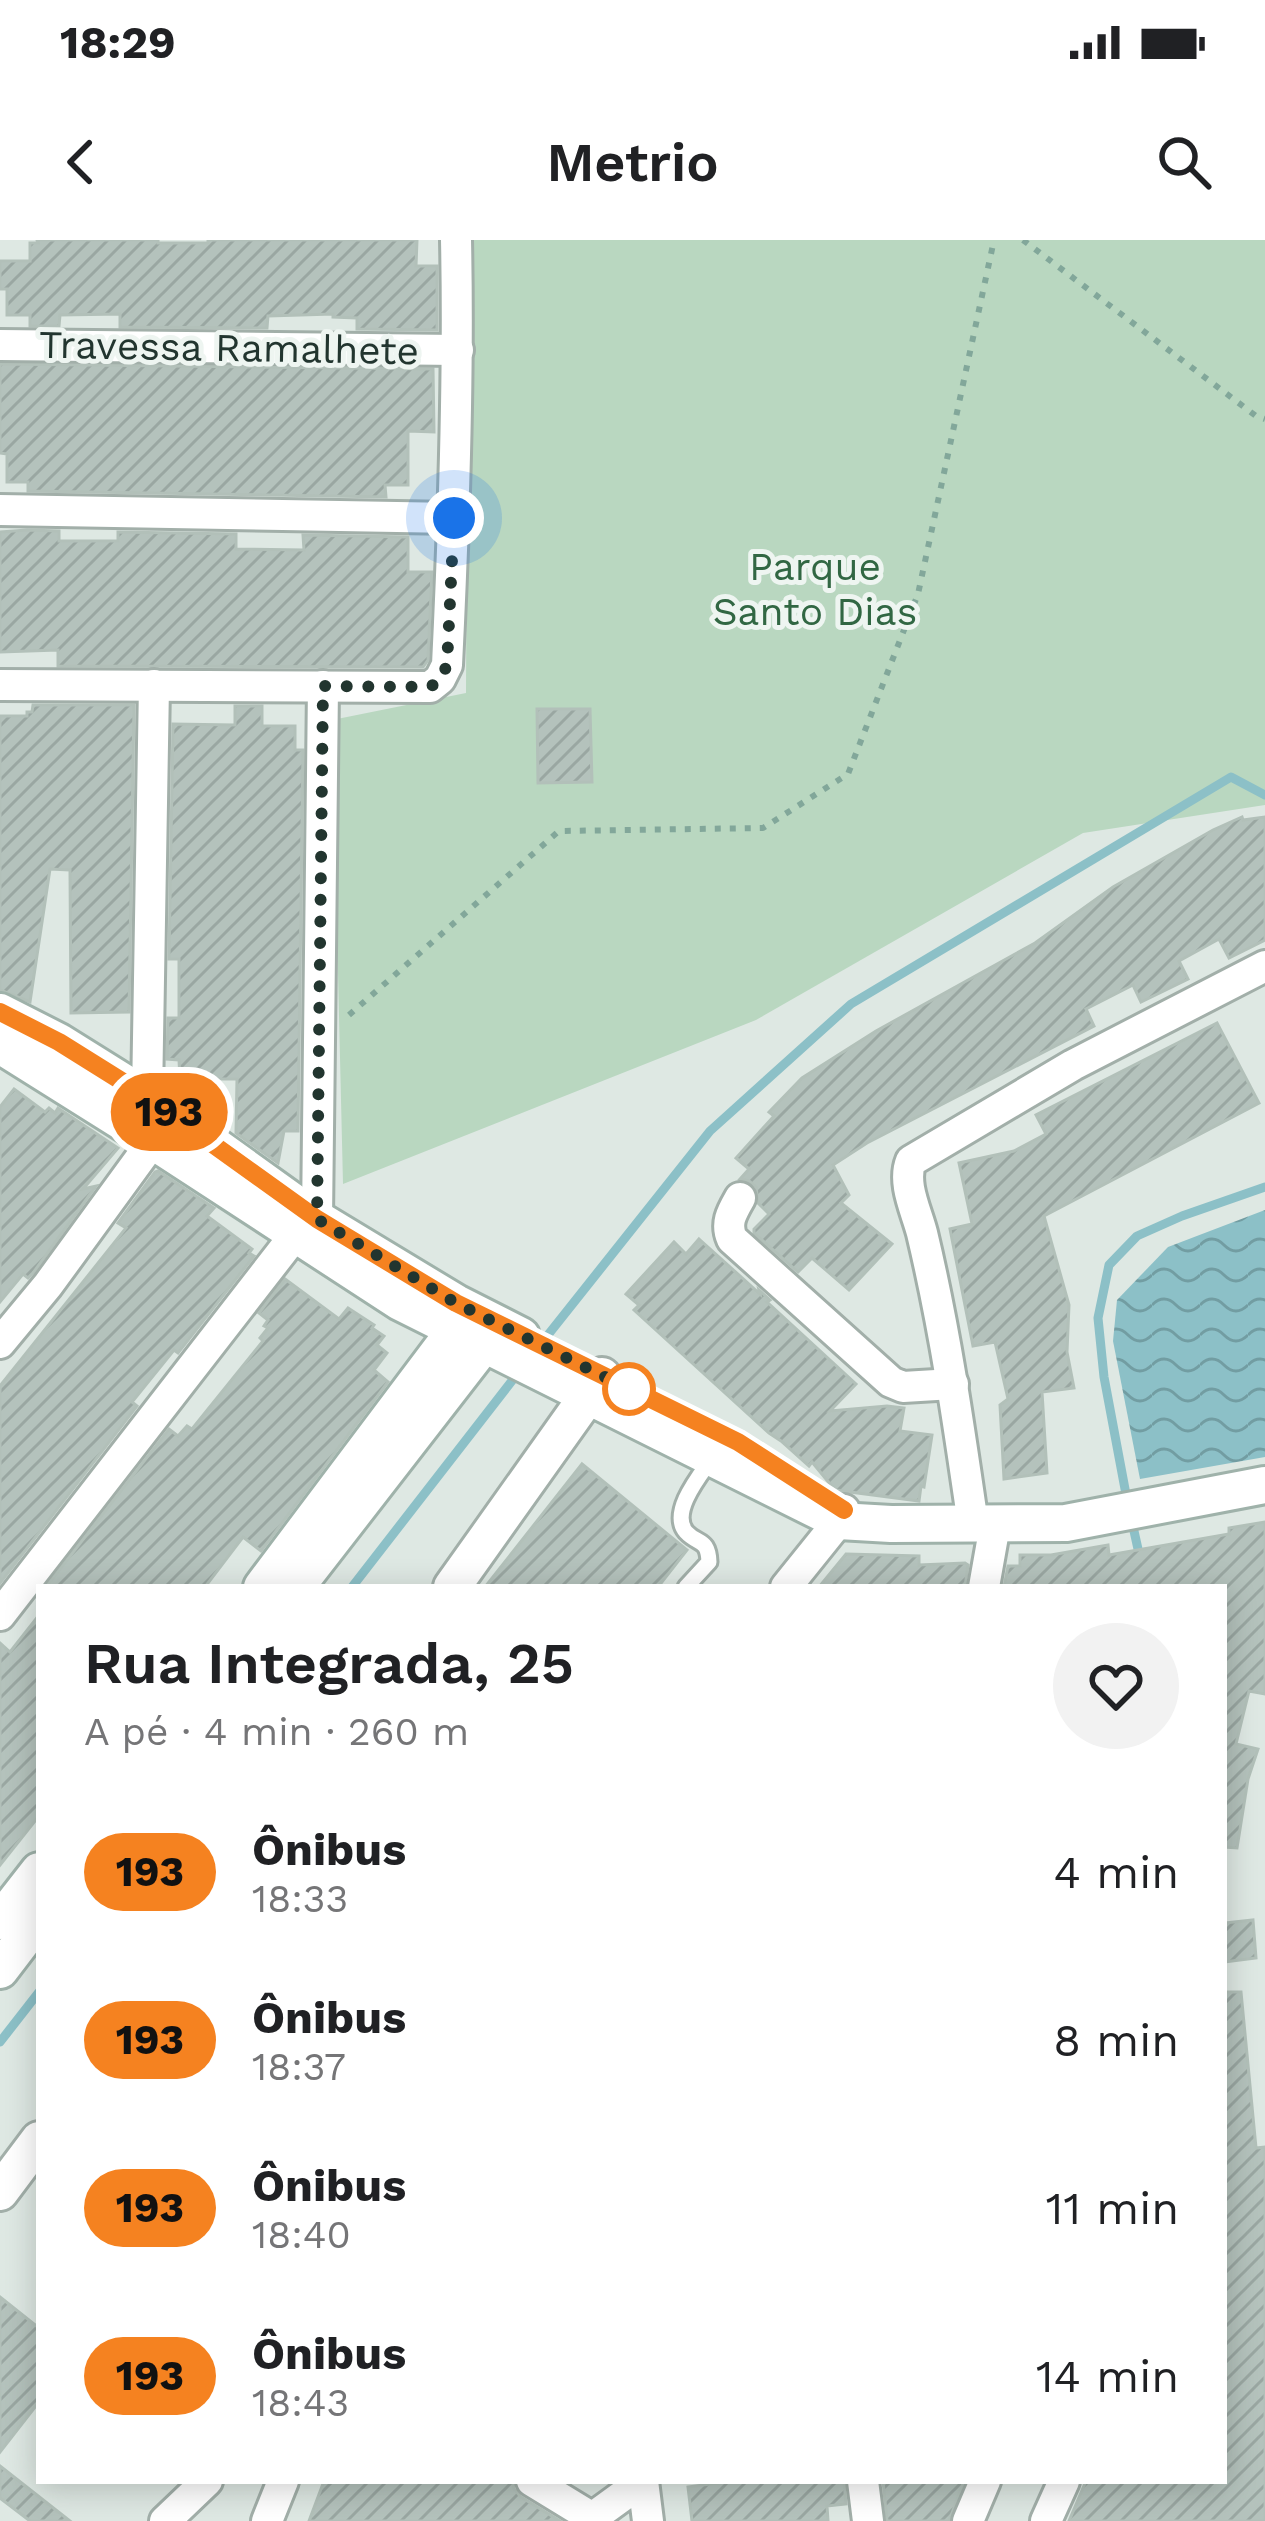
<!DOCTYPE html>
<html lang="pt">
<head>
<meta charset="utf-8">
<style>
	:root { --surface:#fff; --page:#f2f2f2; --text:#202124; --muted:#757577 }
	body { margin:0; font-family:"Work Sans",sans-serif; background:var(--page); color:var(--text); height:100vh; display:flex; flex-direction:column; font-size:45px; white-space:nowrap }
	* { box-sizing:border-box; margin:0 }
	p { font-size:39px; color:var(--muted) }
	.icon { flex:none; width:66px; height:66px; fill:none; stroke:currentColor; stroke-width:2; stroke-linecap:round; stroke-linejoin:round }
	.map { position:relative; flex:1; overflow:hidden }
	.details { position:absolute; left:36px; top:1344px; width:1191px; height:900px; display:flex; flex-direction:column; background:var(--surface); border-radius:0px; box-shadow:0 6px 30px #0003 }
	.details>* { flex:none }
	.badge { padding:0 24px; border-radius:39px; font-size:42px; line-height:78px }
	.you { position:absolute; width:60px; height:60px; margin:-30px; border:9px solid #fff; border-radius:50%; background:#1a73e8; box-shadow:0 0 0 18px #1a73e833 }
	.map>.badge { position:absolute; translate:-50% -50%; box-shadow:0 0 0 6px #fff }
	.round { display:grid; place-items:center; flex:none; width:126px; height:126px; border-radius:63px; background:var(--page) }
	.overview { display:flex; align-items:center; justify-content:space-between; height:204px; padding:0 48px }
	h1 { font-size:57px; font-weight:600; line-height:90px }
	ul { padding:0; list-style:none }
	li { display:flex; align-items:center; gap:36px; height:168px; padding:0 48px }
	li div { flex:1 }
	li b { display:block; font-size:45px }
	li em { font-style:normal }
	li .badge { min-width:132px; font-weight:700; text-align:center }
	.status { display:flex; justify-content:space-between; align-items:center; height:84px; padding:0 60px; background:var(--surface); direction:ltr }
	.status svg { height:33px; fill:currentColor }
	header { display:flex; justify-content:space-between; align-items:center; height:156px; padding:0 48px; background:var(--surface); font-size:54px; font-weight:600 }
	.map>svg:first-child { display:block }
	.park { fill:#b9d7c0 }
	.water { fill:url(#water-waves) }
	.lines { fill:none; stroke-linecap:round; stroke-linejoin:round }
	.stream { stroke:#8cc0c7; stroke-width:9 }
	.building { fill:url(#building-hatch); stroke:#b2c0b9; stroke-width:3 }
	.service-casing { stroke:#a2afa9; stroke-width:21 }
	.minor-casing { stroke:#a2afa9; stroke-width:36 }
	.tertiary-casing { stroke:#a2afa9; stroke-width:42 }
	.secondary-casing { stroke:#9fb2aa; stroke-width:42 }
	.path { stroke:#82a79a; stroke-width:6; stroke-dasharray:6 9; stroke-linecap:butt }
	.service { stroke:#fff; stroke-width:15 }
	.minor { stroke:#fff; stroke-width:30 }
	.tertiary { stroke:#fff; stroke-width:36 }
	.secondary { stroke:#fff; stroke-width:36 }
	.line-casing { stroke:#fff; stroke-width:27 }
	.line { stroke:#f58220; stroke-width:18 }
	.walk { stroke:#22352f; stroke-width:12; stroke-dasharray:0 21.6 }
	.stop-dot { fill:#fff; stroke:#f58220; stroke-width:6 }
	.labels { text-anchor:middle; stroke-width:10; stroke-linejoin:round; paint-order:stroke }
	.street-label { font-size:39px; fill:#22352f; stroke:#eef5f1 }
	.park-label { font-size:39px; fill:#316743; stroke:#eef5f1 }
</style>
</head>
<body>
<div class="status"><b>18:29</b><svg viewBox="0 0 49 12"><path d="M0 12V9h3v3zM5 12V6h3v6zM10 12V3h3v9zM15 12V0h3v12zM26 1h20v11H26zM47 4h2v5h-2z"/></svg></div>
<header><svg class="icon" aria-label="back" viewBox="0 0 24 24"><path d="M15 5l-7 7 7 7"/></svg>Metrio<svg class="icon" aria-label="search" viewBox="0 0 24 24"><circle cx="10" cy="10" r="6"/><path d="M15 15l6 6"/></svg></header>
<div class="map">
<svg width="1265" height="2281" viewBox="0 0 1265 2281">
	<defs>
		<pattern id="water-waves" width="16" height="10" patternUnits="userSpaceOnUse" patternTransform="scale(3)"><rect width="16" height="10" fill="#8cc0c7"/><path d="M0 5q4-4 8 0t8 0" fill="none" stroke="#729da2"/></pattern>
		<pattern id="building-hatch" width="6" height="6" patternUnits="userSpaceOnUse" patternTransform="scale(3)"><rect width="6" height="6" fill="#b4c2bc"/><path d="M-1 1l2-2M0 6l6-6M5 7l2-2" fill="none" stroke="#9aa7a2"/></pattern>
	</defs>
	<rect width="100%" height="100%" fill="#dee8e3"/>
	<path class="park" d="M468,0H1265V565L1083,593L756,780L343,944L332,480L466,453Z"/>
	<path class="water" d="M1265,970V1217L1140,1239L1113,1101L1117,1060L1168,1007Z"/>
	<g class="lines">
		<g class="stream">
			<path d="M532,1115L710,891L851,764L1231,537L1265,555"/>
			<path d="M1128,1265L1104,1137L1098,1078L1109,1025L1137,996L1182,976L1265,947"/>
			<path d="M1132,1282L1140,1318"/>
			<path d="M352,1347L518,1133"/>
			<path d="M0,1802L39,1752"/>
		</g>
	</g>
	<g class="building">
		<path d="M37,0H158V3H208V0H417L416,26H437V90L357,89V78L333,77V74L268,76L267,88L120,87V74L60,75L59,86H30V75H7V49H0V21H30V3H38Z"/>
		<path d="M0,124L433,129L434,192L408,191V245H385L386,257L28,251V242H7V214L0,213Z"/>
		<path d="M27,290L59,291V301H118V292L236,294V309L304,310L303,295L408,297V332H432L428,420L423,427L58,426V410L0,412V292Z"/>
		<path d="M33,465H134L129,772L71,773L70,630L50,629L30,762L0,750V476H27V472H32Z"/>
		<path d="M235,466H262V486H295V510H303L298,891H284L278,923L236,893L237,839H180L179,820L167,819L168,778H179V719H169L173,484L235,485Z"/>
		<path d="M537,469H590L592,542L538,543Z"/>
		<path d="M1242,577L1243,580L1265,577V700L1229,718L1219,699L1179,721L1188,739L1141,762L1133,745L1086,769L1094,786L867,903L833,925L849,955L841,963L892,1004L849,1050L812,1018L798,1032L754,993V989L769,974L758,963L756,947L749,941L740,939L749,929L736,918L774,876L769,872L802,838L876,791L1035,703L1113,647L1213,590Z"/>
		<path d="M1217,783L1259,863L1044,976L1069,1065L1067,1112L1074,1148L1042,1152L1047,1233L1004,1239L1000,1165L1008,1159L995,1102L973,1106L950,989L972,984L959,923L1014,911L1046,894L1036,875Z"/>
		<path d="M14,849L45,872L49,868L55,873L58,868L118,908L83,949L96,946L33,1033L28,1038L23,1034L0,1062V867Z"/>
		<path d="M158,931L214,968L207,976L252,1009L249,1013L254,1016L178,1113L174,1110L132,1162L137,1166L0,1343V1146L126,988L118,983L155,932Z"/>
		<path d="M699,999L760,1054L759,1050L770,1060L767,1062L856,1144L830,1171L887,1166L904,1168L900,1191L932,1195L924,1247L921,1246L919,1261L835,1250L812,1222L809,1226L781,1201L769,1193L634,1070L639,1065L626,1054L674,1002L686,1014Z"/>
		<path d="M285,1039L339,1079L348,1068L374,1085L372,1088L384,1096L377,1105L387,1113L374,1130L388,1142L261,1311L243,1297L205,1347H46L169,1189L178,1196L187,1186L192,1189L263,1101L260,1098L268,1088L264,1086L268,1080L259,1073Z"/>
		<path d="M582,1224L687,1310L658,1347H485Z"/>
		<path d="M1265,1282V1454L1249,1451L1236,1504L1258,1509L1248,1539L1237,1608L1224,1607V1347H1004L1008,1326H1020V1315H1051L1108,1305L1109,1315L1229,1294V1288Z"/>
		<path d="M846,1314L919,1316V1325L965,1323L968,1325L965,1347H819Z"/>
		<path d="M39,1375V1576L0,1625V1403L10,1412Z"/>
		<path d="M1253,1680L1256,1718L1224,1722V1683Z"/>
		<path d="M1224,1752H1241L1256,1908L1265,1907V2281H1069L1086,2241H1224Z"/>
		<path d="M0,2057L39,2088V2162L0,2212Z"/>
		<path d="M0,2226L70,2281H30L0,2258Z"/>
		<path d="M324,2241H513L514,2249L521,2257L560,2281H309Z"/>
		<path d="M732,2241H844L846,2264L827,2266L828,2281H692L688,2247Z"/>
		<path d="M883,2241H964L949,2281H887Z"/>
	</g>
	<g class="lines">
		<defs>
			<path id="service" d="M686,1347L709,1322C708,1298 698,1305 686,1292C669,1272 701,1234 712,1218"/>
			<g id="minor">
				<path d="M0,105L458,110"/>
				<path d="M0,270L454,278"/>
				<path d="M0,445L430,447L440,439L447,425C454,283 459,142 456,0"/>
				<path d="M147,857L154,445"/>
				<path d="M740,958C732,972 725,983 732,999L891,1142L903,1147L953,1144"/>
				<path d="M317,979L323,446"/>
				<path d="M0,1103L48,1045L153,901"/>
				<path d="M973,1284C959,1187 945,1089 922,993C916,970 902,943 911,921L1073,825L1265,726"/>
				<path d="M786,1347L839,1281L844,1270"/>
				<path d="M984,1347L995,1285"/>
				<path d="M0,1375L295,995"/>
				<path d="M532,2241L591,2277"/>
				<path d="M863,2241L868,2281"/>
				<path d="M165,2281L207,2241"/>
				<path d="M267,2281L283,2241"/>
				<path d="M588,2281L643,2241L648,2281"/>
				<path d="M968,2281L985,2241"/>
				<path d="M1046,2281L1064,2241"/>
			</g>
			<g id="tertiary">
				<path d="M452,1347L602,1136"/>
				<path d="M0,1952L39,1900"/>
			</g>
			<g id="secondary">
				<path d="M0,772L59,802L147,857L317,979L456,1063L521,1096"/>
				<path d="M0,805L153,901L400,1062L839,1281L891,1284L1066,1283L1265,1245"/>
				<path d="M262,1347L468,1073"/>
				<path d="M296,1347L496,1089"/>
				<path d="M0,1681L39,1631"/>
				<path d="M0,1730L39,1679"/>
			</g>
		</defs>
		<use href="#service" class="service-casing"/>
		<use href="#minor" class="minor-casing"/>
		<use href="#tertiary" class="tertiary-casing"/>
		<use href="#secondary" class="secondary-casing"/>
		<g class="path">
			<path d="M1023,0L1256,176L1265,179"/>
			<path d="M349,775L559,591L763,588L848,534L918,354L994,0"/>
		</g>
		<use href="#service" class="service"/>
		<use href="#minor" class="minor"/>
		<use href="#tertiary" class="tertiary"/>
		<use href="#secondary" class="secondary"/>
	</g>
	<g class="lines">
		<defs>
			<path id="line" d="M0,772L59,802L147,857L317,979L456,1063L738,1202L844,1270"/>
		</defs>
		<use href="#line" class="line-casing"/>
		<use href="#line" class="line"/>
		<path class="walk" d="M454,278L447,425L440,440L430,447L323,446L317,979L456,1063L629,1149"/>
	</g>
	<circle class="stop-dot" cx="629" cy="1149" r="24"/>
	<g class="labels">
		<g class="street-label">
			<text transform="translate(229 107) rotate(1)" y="14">Travessa Ramalhete</text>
		</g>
		<g class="park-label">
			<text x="815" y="340">Parque<tspan x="815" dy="45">Santo Dias</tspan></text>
		</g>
	</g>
</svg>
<div class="you" style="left:454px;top:278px"></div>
<b class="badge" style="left:169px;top:872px;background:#f58220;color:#111">193</b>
<section class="details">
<div class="overview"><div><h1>Rua Integrada, 25</h1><p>A pé · 4 min · 260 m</p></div><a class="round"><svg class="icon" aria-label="heart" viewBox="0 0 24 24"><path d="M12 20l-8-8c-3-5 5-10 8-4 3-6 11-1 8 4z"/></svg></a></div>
<ul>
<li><span class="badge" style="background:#f58220;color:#111">193</span><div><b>Ônibus</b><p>18:33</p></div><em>4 min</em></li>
<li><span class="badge" style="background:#f58220;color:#111">193</span><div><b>Ônibus</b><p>18:37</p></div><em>8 min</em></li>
<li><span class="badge" style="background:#f58220;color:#111">193</span><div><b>Ônibus</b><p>18:40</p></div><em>11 min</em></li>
<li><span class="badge" style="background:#f58220;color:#111">193</span><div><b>Ônibus</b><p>18:43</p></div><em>14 min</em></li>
</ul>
</section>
</div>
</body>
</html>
